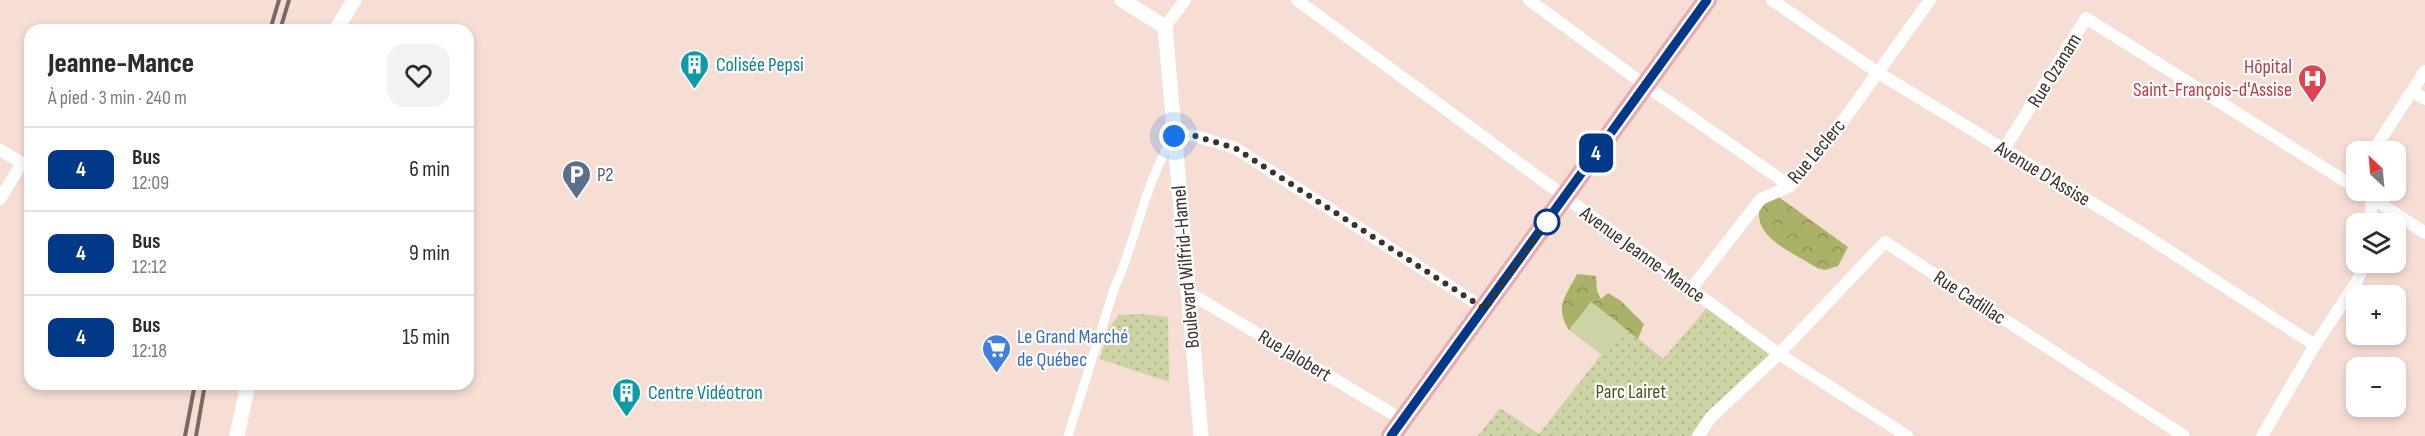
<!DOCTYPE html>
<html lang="fr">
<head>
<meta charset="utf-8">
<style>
	:root { --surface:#fff; --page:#f2f2f3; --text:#2b2b33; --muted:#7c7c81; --line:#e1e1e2 }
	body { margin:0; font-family:"Sofia Sans Condensed",sans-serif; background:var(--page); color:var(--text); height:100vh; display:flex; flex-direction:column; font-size:22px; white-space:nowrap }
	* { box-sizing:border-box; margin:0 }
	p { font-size:20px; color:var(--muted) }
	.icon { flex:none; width:33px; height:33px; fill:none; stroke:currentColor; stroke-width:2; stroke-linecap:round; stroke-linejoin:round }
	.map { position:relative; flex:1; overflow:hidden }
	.panel { position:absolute; left:24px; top:24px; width:450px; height:366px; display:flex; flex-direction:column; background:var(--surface); border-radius:18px; box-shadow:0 3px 9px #0003 }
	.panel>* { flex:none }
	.badge { padding:0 12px; border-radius:9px; font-size:21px; line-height:39px }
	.needle { width:39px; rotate:334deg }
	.fabs { position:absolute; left:2346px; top:141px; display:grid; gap:12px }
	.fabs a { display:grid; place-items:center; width:60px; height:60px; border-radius:12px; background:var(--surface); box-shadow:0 3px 9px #0003; font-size:30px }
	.you { position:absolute; width:30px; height:30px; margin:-15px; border:4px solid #fff; border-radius:50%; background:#1a73e8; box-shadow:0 0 0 9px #1a73e833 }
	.map>.badge { position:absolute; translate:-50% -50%; box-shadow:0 0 0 3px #fff }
	.round { display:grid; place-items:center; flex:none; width:63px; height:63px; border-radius:18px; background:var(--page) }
	.summary { display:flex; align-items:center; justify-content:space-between; height:102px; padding:0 24px }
	h1 { font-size:28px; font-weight:800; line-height:45px }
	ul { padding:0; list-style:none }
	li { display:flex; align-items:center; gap:18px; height:84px; padding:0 24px; border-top:2px solid var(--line) }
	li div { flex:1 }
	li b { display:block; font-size:22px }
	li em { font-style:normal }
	li .badge { min-width:66px; font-weight:700; text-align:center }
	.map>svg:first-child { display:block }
	.forest { fill:url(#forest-crowns) }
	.park { fill:url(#park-dots) }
	.garden { fill:#cdd3a4 }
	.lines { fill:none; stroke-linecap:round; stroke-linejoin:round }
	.pedestrian { stroke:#fff; stroke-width:9 }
	.minor { stroke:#fff; stroke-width:12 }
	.tertiary { stroke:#fff; stroke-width:15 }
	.primary { stroke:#e9a9b2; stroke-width:20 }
	.rail { stroke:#786963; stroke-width:4 }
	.line-casing { stroke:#fff; stroke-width:14 }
	.line { stroke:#013888; stroke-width:9 }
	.walk { stroke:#3b312d; stroke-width:6; stroke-dasharray:0 10.8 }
	.stop-dot { fill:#fff; stroke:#013888; stroke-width:3 }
	.labels { text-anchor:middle; stroke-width:4.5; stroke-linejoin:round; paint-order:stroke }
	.culture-label { font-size:20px; fill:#0d838f; stroke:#fff; text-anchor:start }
	.health-label { font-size:20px; fill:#be3a42; stroke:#fff; text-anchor:end }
	.street-label { font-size:20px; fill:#3b312d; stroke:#fff }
	.service-label { font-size:20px; fill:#4e5e75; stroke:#fff; text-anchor:start }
	.shop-label { font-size:20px; fill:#366cbe; stroke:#fff; text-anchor:start }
	.park-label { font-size:20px; fill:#4e531c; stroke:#fff }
</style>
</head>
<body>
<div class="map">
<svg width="2425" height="436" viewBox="0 0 2425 436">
	<defs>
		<pattern id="forest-crowns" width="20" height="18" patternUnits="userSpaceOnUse" patternTransform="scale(1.5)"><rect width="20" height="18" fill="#aab168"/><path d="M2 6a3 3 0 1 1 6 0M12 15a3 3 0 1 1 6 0" fill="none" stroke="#8c9156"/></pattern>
		<pattern id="park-dots" width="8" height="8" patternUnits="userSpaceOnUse" patternTransform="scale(1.5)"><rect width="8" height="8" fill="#cdd3a4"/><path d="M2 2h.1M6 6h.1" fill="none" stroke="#b1b68e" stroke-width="1.8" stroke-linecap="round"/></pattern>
	</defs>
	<rect width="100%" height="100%" fill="#f7ded4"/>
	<g class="forest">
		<path d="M1769,190L1848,247L1838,266L1825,270L1817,268C1786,248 1738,232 1769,190Z"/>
		<path d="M1577,274L1596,276L1597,291L1601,299L1608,293L1621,301L1644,324L1638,339L1663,359L1704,369L1607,349L1623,327L1591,302L1569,330C1554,306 1566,296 1577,274Z"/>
	</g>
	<g class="park">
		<path d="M1711,303L1779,354L1698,436H1478L1500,408L1539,434L1623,327L1663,359Z"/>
		<path d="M1141,314L1168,317L1169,382L1100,359L1109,328L1119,315Z"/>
	</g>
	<path class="garden" d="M1591,302L1623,327L1602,355L1569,330Z"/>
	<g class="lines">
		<path class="pedestrian" d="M1068,436L1114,289C1137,239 1144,184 1173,138"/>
		<g class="minor">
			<path d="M1297,0L1779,354L1907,436"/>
			<path d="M1529,0L1645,85L1790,186"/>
			<path d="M1772,0L1877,72L2140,232L2315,345"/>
			<path d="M1165,27L1185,0"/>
			<path d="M2412,91L2425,99"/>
			<path d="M1174,136L1192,135L1235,148L1485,309"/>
			<path d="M2004,149L2086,18L2356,188"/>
			<path d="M0,150L22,163L0,199"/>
			<path d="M2377,152V145L2425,71"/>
			<path d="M2360,190L2425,233"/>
			<path d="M2370,224L2372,192"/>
			<path d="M1691,289L1761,199L1790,186L1835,132L1930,0"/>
			<path d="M1186,291L1403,420"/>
			<path d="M1698,436L1711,417L1779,354L1885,242L2184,436"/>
			<path d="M2262,436L2315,345L2357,281L2365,262"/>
		</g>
		<g class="tertiary">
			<path d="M1122,0L1165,27L1201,436"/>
			<path d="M336,30L354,0"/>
			<path d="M237,436L248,384"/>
		</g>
		<path class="primary" d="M1391,436L1707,0"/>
		<g class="rail">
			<path d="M270,30L279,0"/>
			<path d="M280,30L289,0"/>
			<path d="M185,436L195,384"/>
			<path d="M196,436L205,384"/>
		</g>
	</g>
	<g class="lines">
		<defs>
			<path id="line" d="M1391,436L1707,0"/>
		</defs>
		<use href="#line" class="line-casing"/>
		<use href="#line" class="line"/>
		<path class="walk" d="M1174,136L1192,135L1235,148L1485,309L1552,215L1547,222"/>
	</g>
	<defs>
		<symbol id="building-pin" viewBox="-11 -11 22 30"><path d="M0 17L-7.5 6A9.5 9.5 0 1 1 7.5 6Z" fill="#0f9aa8" stroke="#fff"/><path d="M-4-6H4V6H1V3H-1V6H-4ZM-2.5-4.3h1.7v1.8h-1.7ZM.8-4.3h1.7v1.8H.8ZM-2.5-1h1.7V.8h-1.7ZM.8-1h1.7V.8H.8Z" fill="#fff"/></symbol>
		<symbol id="hospital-pin" viewBox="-11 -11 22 30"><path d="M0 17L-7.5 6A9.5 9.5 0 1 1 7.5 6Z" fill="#e0444e" stroke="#fff"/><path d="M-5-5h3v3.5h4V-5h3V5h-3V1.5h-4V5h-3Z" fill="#fff"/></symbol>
		<symbol id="parking-pin" viewBox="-11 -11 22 30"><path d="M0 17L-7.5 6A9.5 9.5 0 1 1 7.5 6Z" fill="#5c6f8a" stroke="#fff"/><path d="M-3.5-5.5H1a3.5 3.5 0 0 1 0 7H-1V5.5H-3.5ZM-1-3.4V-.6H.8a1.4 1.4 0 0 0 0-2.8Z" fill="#fff"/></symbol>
		<symbol id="supermarket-pin" viewBox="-11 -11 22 30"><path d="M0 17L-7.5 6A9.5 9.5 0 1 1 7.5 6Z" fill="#3f7fe0" stroke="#fff"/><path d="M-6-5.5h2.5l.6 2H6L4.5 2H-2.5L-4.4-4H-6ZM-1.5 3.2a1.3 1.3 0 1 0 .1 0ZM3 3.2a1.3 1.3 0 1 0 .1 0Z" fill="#fff"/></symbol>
	</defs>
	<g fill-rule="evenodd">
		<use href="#building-pin" x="678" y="48" width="33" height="45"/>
		<use href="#hospital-pin" x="2296" y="62" width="33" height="45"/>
		<use href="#parking-pin" x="560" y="158" width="33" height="45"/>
		<use href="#supermarket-pin" x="980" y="332" width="33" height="45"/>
		<use href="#building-pin" x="610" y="376" width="33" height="45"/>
	</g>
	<circle class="stop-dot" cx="1547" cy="222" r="12"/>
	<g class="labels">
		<g class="culture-label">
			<text x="716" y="71">Colisée Pepsi</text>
			<text x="648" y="399">Centre Vidéotron</text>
		</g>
		<g class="health-label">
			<text x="2292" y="73">Hôpital<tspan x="2292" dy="23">Saint-François-d'Assise</tspan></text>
		</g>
		<g class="street-label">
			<text transform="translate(2054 70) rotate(-58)" y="7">Rue Ozanam</text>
			<text transform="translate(1816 151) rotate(-50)" y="7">Rue Leclerc</text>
			<text transform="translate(2043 173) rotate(31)" y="7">Avenue D'Assise</text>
			<text transform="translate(1643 254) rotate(36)" y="7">Avenue Jeanne-Mance</text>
			<text transform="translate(1185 267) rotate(-95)" y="7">Boulevard Wilfrid-Hamel</text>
			<text transform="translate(1970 297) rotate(33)" y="7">Rue Cadillac</text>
			<text transform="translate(1295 355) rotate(31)" y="7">Rue Jalobert</text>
		</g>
		<g class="service-label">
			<text x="597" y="181">P2</text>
		</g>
		<g class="shop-label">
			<text x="1017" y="343">Le Grand Marché<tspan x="1017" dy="23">de Québec</tspan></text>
		</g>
		<g class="park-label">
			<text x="1631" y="398">Parc Lairet</text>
		</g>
	</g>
</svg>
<div class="fabs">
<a><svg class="needle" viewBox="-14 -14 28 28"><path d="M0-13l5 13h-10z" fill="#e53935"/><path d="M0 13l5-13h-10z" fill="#7c7c81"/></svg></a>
<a><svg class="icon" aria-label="layers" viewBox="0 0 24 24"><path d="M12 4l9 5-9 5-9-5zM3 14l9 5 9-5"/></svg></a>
<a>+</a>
<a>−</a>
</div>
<div class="you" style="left:1174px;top:136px"></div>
<b class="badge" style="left:1596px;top:153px;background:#013888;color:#fff">4</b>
<section class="panel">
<div class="summary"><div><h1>Jeanne-Mance</h1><p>À pied · 3 min · 240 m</p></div><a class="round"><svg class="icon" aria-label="heart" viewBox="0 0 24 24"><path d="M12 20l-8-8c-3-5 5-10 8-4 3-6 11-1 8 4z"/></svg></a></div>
<ul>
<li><span class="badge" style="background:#013888;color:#fff">4</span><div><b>Bus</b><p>12:09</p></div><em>6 min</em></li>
<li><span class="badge" style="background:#013888;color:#fff">4</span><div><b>Bus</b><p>12:12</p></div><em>9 min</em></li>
<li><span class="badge" style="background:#013888;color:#fff">4</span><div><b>Bus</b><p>12:18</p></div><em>15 min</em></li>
</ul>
</section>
</div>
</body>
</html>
